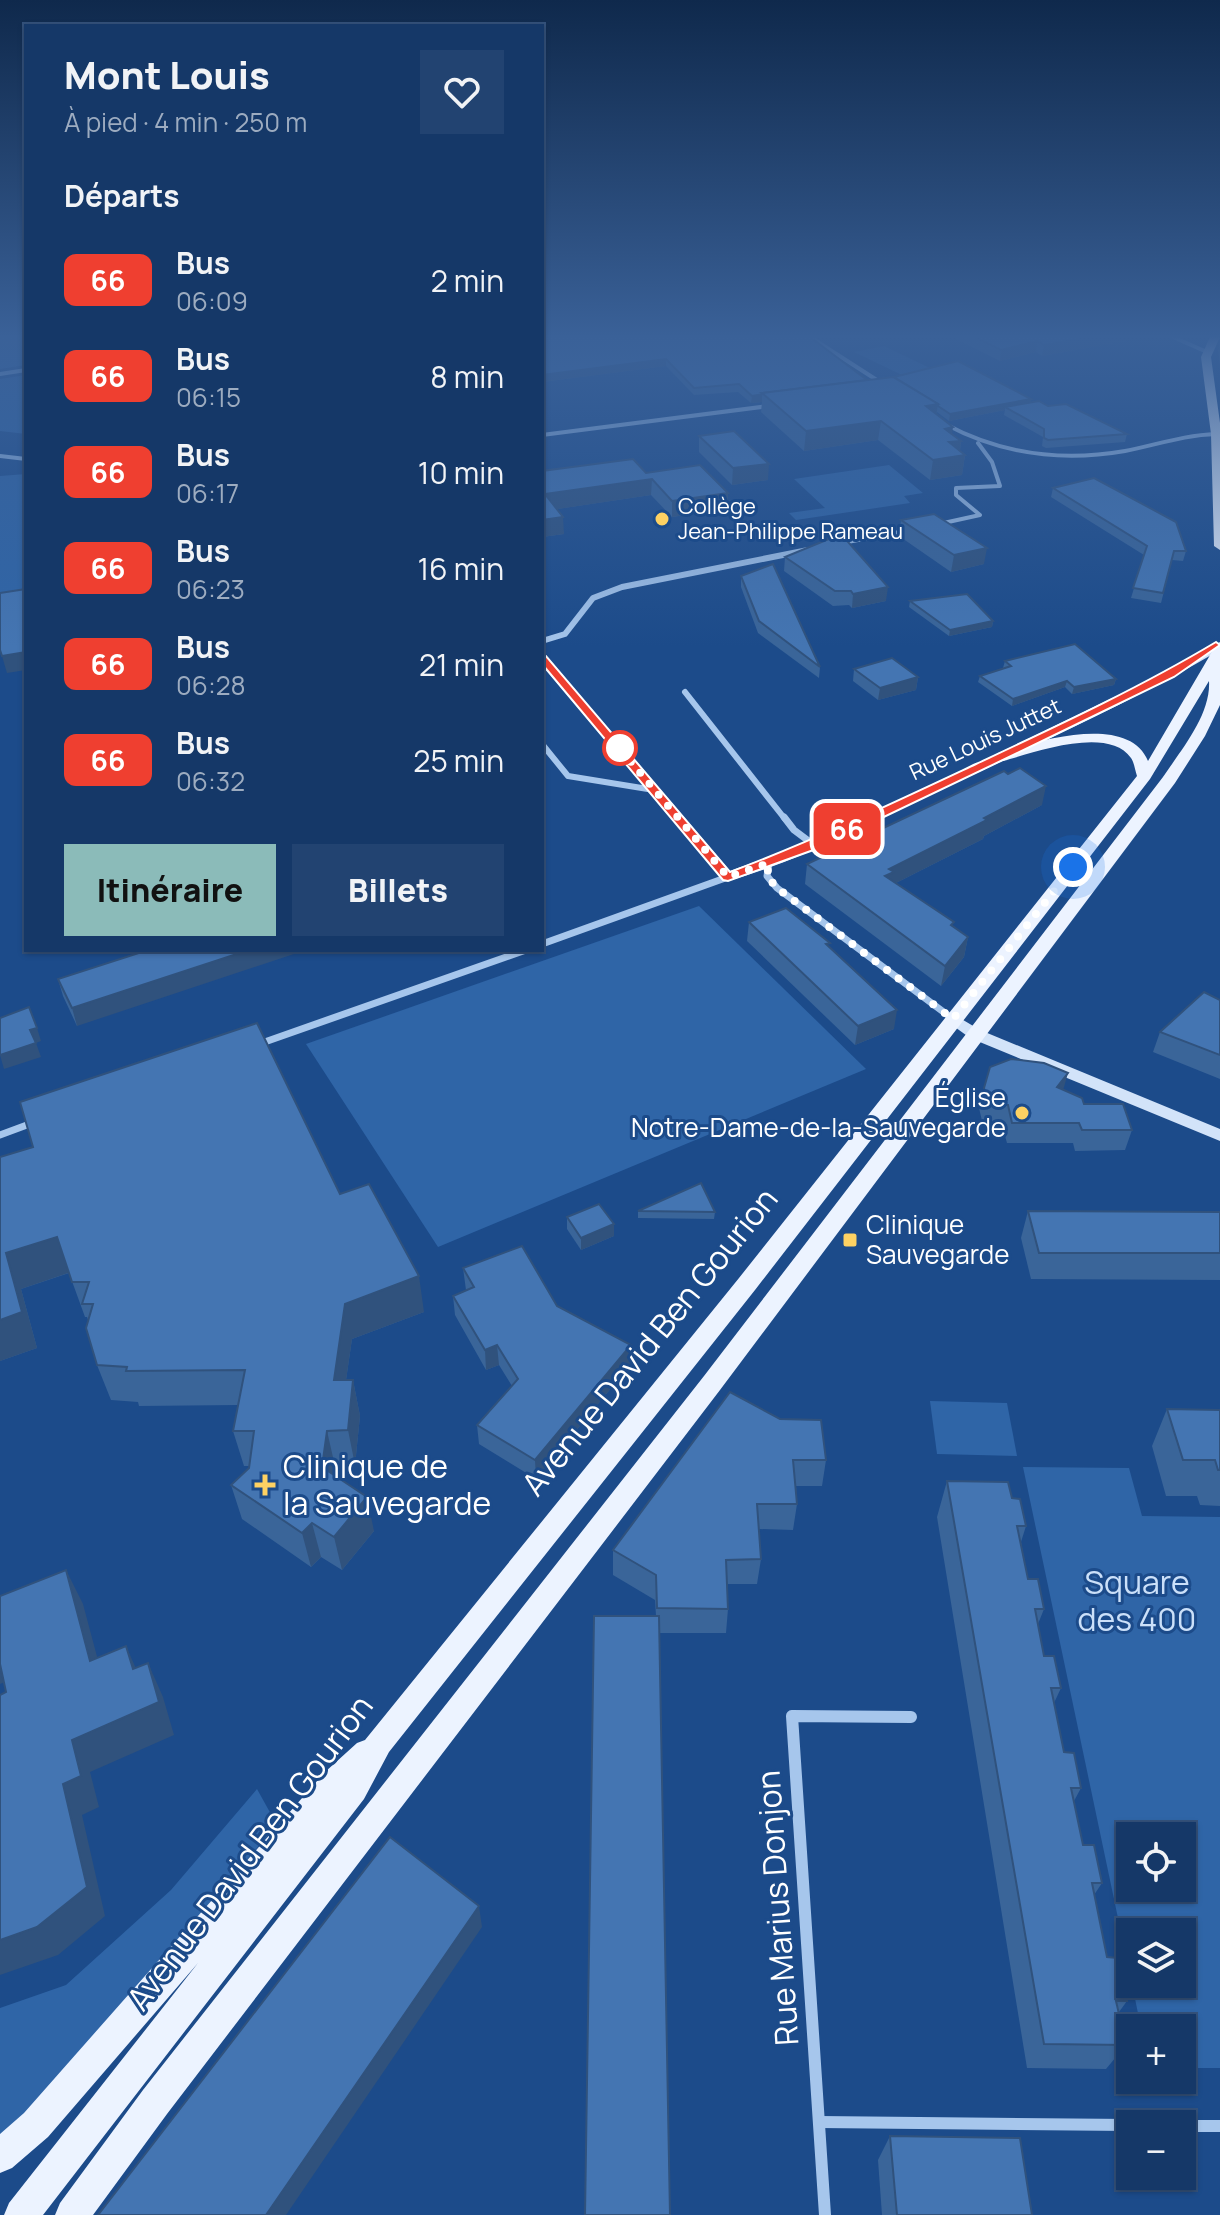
<!DOCTYPE html>
<html lang="fr">
<head>
<meta charset="utf-8">
<style>
	:root { --surface:#153868; --page:#224371; --text:#f1f3f6; --muted:#9dacc0; --line:#34527c; --accent:#8bbbb9 }
	body { margin:0; font-family:Manrope,sans-serif; background:var(--page); color:var(--text); height:100vh; display:flex; flex-direction:column; font-size:30px; white-space:nowrap }
	* { box-sizing:border-box; margin:0 }
	p { font-size:26px; color:var(--muted) }
	.icon { flex:none; width:44px; height:44px; fill:none; stroke:currentColor; stroke-width:2; stroke-linecap:round; stroke-linejoin:round }
	.map { position:relative; flex:1; overflow:hidden }
	.drawer { position:absolute; left:24px; top:24px; width:520px; height:928px; display:flex; flex-direction:column; background:var(--surface); border-radius:0px; box-shadow:0 2px 6px #0004,0 0 0 2px var(--line) }
	.drawer>* { flex:none }
	.badge { padding:0 16px; border-radius:12px; font-size:28px; line-height:52px }
	.buttons { position:absolute; left:1116px; top:1822px; display:grid; gap:16px }
	.buttons a { display:grid; place-items:center; width:80px; height:80px; border-radius:0px; background:var(--surface); box-shadow:0 2px 6px #0004,0 0 0 2px var(--line); font-size:40px }
	.you { position:absolute; width:40px; height:40px; margin:-20px; border:6px solid #fff; border-radius:50%; background:#1a73e8; box-shadow:0 0 0 12px #1a73e833 }
	.map>.badge { position:absolute; translate:-50% -50%; box-shadow:0 0 0 4px #fff }
	h2 { padding:0 40px; font-size:30px; line-height:72px }
	.round { display:grid; place-items:center; flex:none; width:84px; height:84px; border-radius:0px; background:var(--page) }
	.head { display:flex; align-items:center; justify-content:space-between; height:136px; padding:0 40px }
	h1 { font-size:38px; font-weight:800; line-height:60px }
	.action { display:flex; gap:16px; margin-top:auto; padding:16px 40px }
	.action a { flex:1; height:92px; border-radius:0px; background:var(--accent); color:#111; font-size:32px; font-weight:800; line-height:92px; text-align:center }
	.action a+a { background:var(--page); color:var(--text) }
	ul { padding:0; list-style:none }
	li { display:flex; align-items:center; gap:24px; height:96px; padding:0 40px }
	li div { flex:1 }
	li b { display:block; font-size:30px }
	li em { font-style:normal }
	li .badge { min-width:88px; font-weight:700; text-align:center }
	.map>svg:first-child { display:block }
	.green { fill:#2f65a7; fill-rule:evenodd }
	.lines { fill:none; stroke-linecap:round; stroke-linejoin:round }
	.street-far3 { stroke:#a6c6ec; stroke-width:4 }
	.street-far2 { stroke:#a6c6ec; stroke-width:6 }
	.street-far1 { stroke:#a6c6ec; stroke-width:7 }
	.street { stroke:#a6c6ec; stroke-width:12 }
	.secondary { fill:#d2e3f9; fill-rule:evenodd }
	.primary { fill:#ecf3ff; fill-rule:evenodd }
	.wall { fill:#3a6599 }
	.shaded-wall { fill:#30527d }
	.building { fill:#4475b2; stroke:#30527d; stroke-width:2 }
	.line { fill:#ef3f30; stroke:#fff; stroke-width:2 }
	.walk { stroke:#fff; stroke-width:8; stroke-dasharray:0 14.4 }
	.poi-dot { fill:#fdd163; stroke:#1c4b8a; stroke-width:3 }
	.stop-dot { fill:#fff; stroke:#ef3f30; stroke-width:4 }
	.labels { text-anchor:middle; stroke-width:6; stroke-linejoin:round; paint-order:stroke }
	.far-poi-label { font-size:22px; fill:#fff; stroke:#1c4b8a; text-anchor:start }
	.far-street-label { font-size:22px; fill:#fff; stroke:#1c4b8a }
	.poi-label { font-size:26px; fill:#fff; stroke:#1c4b8a; text-anchor:end }
	.near-street-label { font-size:32px; fill:#fff; stroke:#1c4b8a }
	.near-poi-label { font-size:32px; fill:#fff; stroke:#1c4b8a; text-anchor:start }
	.near-park-label { font-size:32px; fill:#cbe0f9; stroke:#1c4b8a }
</style>
</head>
<body>
<div class="map">
<svg width="1220" height="2215" viewBox="0 0 1220 2215">
	<rect width="100%" height="100%" fill="#1c4b8a"/>
	<g class="green">
		<path d="M0,337H26V365L0,369Z"/>
		<path d="M884,346L932,369L902,375L854,352Z"/>
		<path d="M26,375V434L0,431V379Z"/>
		<path d="M889,465L923,493L904,496L910,503L796,520L789,513L825,508L794,479Z"/>
		<path d="M26,474V598L0,601V476Z"/>
		<path d="M699,906L866,1069L438,1247L306,1044Z"/>
		<path d="M930,1401L1007,1403L1017,1456L937,1454Z"/>
		<path d="M1023,1467L1129,1468L1142,1516L1220,1517V2068H1182V2028H1141L1132,1984H1182V1932H1130V1975ZM1130,1836H1182V1888H1130Z"/>
		<path d="M257,1789L277,1825L14,2128L0,2134V2008L66,1985L171,1890Z"/>
	</g>
	<g class="lines">
		<g class="street-far3">
			<path d="M810,337L883,384"/>
			<path d="M1173,337L1207,352"/>
			<path d="M0,374L26,370"/>
			<path d="M945,424C1001,454 1062,462 1125,451C1156,445 1184,435 1216,434"/>
			<path d="M542,435L769,406"/>
			<path d="M0,456L26,459"/>
			<path d="M939,524L980,515L956,495V488L1000,486L992,462L978,443"/>
			<path d="M837,544L910,530"/>
		</g>
		<g class="street-far2">
			<path d="M542,641L565,634L593,598L622,587L808,550"/>
			<path d="M685,692L785,819"/>
			<path d="M542,744L568,776L654,790"/>
		</g>
		<g class="street-far1">
			<path d="M784,817L794,830L814,845"/>
			<path d="M769,863L767,876L777,888L953,1019"/>
			<path d="M542,944L728,877"/>
			<path d="M259,1044L526,950"/>
			<path d="M0,1135L35,1122"/>
		</g>
		<g class="street">
			<path d="M819,2122L1130,2125"/>
			<path d="M1182,2126H1220"/>
			<path d="M825,2215L792,1716L911,1717"/>
		</g>
		<g class="secondary">
			<path d="M1220,642V650C1129,703 1032,747 936,792C868,824 800,861 728,881L723,880L542,665V655L546,656L730,871L809,842L999,753L1166,672Z"/>
			<path d="M953,1014L980,1030L1220,1129V1141L970,1038L948,1022L945,1019Z"/>
		</g>
		<g class="primary">
			<path d="M1210,337H1220L1211,357L1220,423V550L1214,546L1211,434L1201,357Z"/>
			<path d="M1220,646V705L1205,736L1175,783L720,1390L167,2114L93,2215H55L60,2203L143,2090L704,1376L1163,777C1181,750 1211,715 1209,681L1150,779L755,1290L389,1752L364,1799L43,2215H4L9,2203L198,1963L48,2137L12,2168L0,2173V2134L24,2113L325,1772L357,1743L365,1740L739,1278L1137,776C1135,770 1134,762 1131,758C1108,725 1033,753 1003,761L995,756L998,753C1034,742 1128,712 1148,761L1213,650Z"/>
		</g>
	</g>
	<g class="wall">
		<path d="M542,337L867,380L1031,399L1030,403L1048,406L1127,434L1125,442L1046,448L1042,446L1043,437L1004,415L1005,410L949,421L937,412L936,415L952,434L961,441L960,451L965,455L962,475L930,480L878,440L804,451L761,412L762,402L751,403L738,392L694,395L666,366L542,382Z"/>
		<path d="M952,337H1142V338L1042,356L1036,352L1000,361Z"/>
		<path d="M1220,342V365L1218,350Z"/>
		<path d="M699,436L768,480L732,485L699,452Z"/>
		<path d="M542,471L646,473L728,493L727,509L672,517L651,495L557,509L564,534L542,537Z"/>
		<path d="M1053,488L1186,551L1183,561L1172,560L1161,603L1131,598L1144,555L1051,497Z"/>
		<path d="M901,520L984,564L951,572L899,536Z"/>
		<path d="M785,557L886,601L852,608L849,605L833,606L784,571Z"/>
		<path d="M741,576L820,667L819,678L758,633L741,587Z"/>
		<path d="M910,601L993,621L992,627L949,636L909,607Z"/>
		<path d="M1005,661L1116,679L1114,685L1072,694L1065,687L1012,706L978,682L980,676L1004,668H1003Z"/>
		<path d="M854,669L918,677L916,690L878,700L853,681Z"/>
		<path d="M1042,805L984,836L983,839L896,883L968,937L964,957L941,986L805,884L807,864Z"/>
		<path d="M749,922L830,948L894,1029L855,1045L747,941Z"/>
		<path d="M148,950L77,1026L63,996L58,979Z"/>
		<path d="M1220,1000V1079L1153,1052L1160,1032Z"/>
		<path d="M984,1088L1063,1090L1084,1104L1132,1130L1125,1150L1075,1151L1073,1143H1007L1002,1125H983L979,1108Z"/>
		<path d="M0,1157L340,1194L424,1312L352,1339L346,1380H353L360,1416L355,1465L335,1466L334,1475L374,1531L342,1570L321,1557L311,1567L242,1519L231,1485L249,1468V1466H244L233,1431L238,1405L139,1406L138,1402L111,1400L97,1365L88,1320L87,1317H85L69,1273L21,1289L37,1348L0,1361Z"/>
		<path d="M638,1211L715,1212L714,1219L638,1218Z"/>
		<path d="M1028,1211L1220,1212V1280L1031,1279L1021,1238Z"/>
		<path d="M567,1217L614,1224V1236L581,1250L567,1229Z"/>
		<path d="M463,1268L557,1306L631,1364L536,1479L479,1444L477,1425L512,1386L499,1365L486,1370L455,1315L453,1296L466,1290Z"/>
		<path d="M730,1392L826,1460L822,1486H796L797,1504L793,1530L759,1529L761,1559L757,1584H727L728,1609L726,1633H660L656,1616L655,1600L613,1575V1550Z"/>
		<path d="M1167,1409L1220,1410V1506L1200,1505L1197,1496H1166L1152,1446Z"/>
		<path d="M947,1481L1012,1498L1026,1526L1021,1542L1028,1579L1044,1609L1038,1624L1044,1656L1061,1688L1054,1703L1064,1752L1081,1788L1074,1801L1083,1845L1102,1883L1094,1895L1107,1957L1127,2001L1119,2012L1126,2045L1106,2069L1027,2068L937,1517Z"/>
		<path d="M890,2136L1032,2215H882L878,2160Z"/>
	</g>
	<g class="shaded-wall">
		<path d="M1091,337H1142V338L1042,356L1044,345Z"/>
		<path d="M1037,341L1036,352L1000,361L1001,350Z"/>
		<path d="M666,359V366L542,382V375Z"/>
		<path d="M762,394V402L751,403L752,396Z"/>
		<path d="M1031,399L1029,406L1005,407V410L949,421L950,414Z"/>
		<path d="M938,404L935,423L926,406Z"/>
		<path d="M881,421L878,440L804,451L806,431Z"/>
		<path d="M953,427L951,442L961,441L959,456L965,455L962,475L930,480L933,460L945,429Z"/>
		<path d="M769,464L768,480L732,485L733,468Z"/>
		<path d="M652,479L651,495L545,511V494Z"/>
		<path d="M728,493L727,509L672,517V501Z"/>
		<path d="M563,517L564,534L542,537V520Z"/>
		<path d="M987,548L984,564L951,572L954,555Z"/>
		<path d="M888,587L886,601L852,608L853,594Z"/>
		<path d="M993,621L992,627L949,636L950,630Z"/>
		<path d="M26,652V670L7,673L2,656Z"/>
		<path d="M918,677L916,690L878,700L880,688Z"/>
		<path d="M1116,679L1114,685L1072,694L1074,687Z"/>
		<path d="M1067,681L1065,687L1012,706L1013,699Z"/>
		<path d="M1046,786L1042,805L984,836L983,839L892,885L885,876L889,869Z"/>
		<path d="M968,937L964,957L941,986L945,966Z"/>
		<path d="M249,950H306L77,1026L72,1008Z"/>
		<path d="M897,1010L894,1029L855,1045L858,1026Z"/>
		<path d="M37,1028L41,1041L36,1043L41,1057L4,1069L0,1055L30,1030Z"/>
		<path d="M1068,1073L1062,1094L1057,1087Z"/>
		<path d="M614,1224V1236L581,1250V1238Z"/>
		<path d="M57,1237L71,1272L21,1289L37,1348L0,1361V1320L6,1253Z"/>
		<path d="M419,1276L424,1312L352,1339L341,1415L334,1380L345,1304Z"/>
		<path d="M497,1345L499,1365L486,1370L485,1350Z"/>
		<path d="M631,1345V1364L536,1479L535,1460Z"/>
		<path d="M353,1380L360,1416L355,1465L348,1430Z"/>
		<path d="M327,1431L335,1466L330,1502L322,1467Z"/>
		<path d="M367,1497L374,1531L342,1570L334,1537Z"/>
		<path d="M312,1523L321,1557L311,1567L302,1533Z"/>
		<path d="M66,1570L83,1604L107,1694L90,1661Z"/>
		<path d="M126,1646L141,1680L133,1669Z"/>
		<path d="M0,1651L15,1678L0,1684Z"/>
		<path d="M148,1663L163,1697L174,1735L90,1772L99,1807L82,1815L105,1916L58,1955L0,1975V1940L63,1784L72,1740Z"/>
		<path d="M479,1906L482,1927L286,2215H266Z"/>
	</g>
	<g class="building">
		<path d="M542,337H810L867,380L762,393L764,394L752,396L739,384L694,388L666,359L542,375Z"/>
		<path d="M975,337H1091L1044,345L1037,341L1001,350Z"/>
		<path d="M958,361L1031,399L950,414L938,406V404L894,377Z"/>
		<path d="M893,377L938,404L926,406L953,427L945,429L961,441L949,442L965,455L933,460L881,421L806,431L762,393Z"/>
		<path d="M1039,401L1048,406L1066,404L1127,434L1048,440L1044,438V429L1005,407Z"/>
		<path d="M734,431L769,464L733,468L699,436Z"/>
		<path d="M633,459L646,473L700,465L728,493L672,501L652,479L545,494L563,517L542,520V471Z"/>
		<path d="M1094,478L1176,522L1186,551H1174L1163,593L1133,588L1147,546L1053,488Z"/>
		<path d="M934,514L987,548L954,555L901,520Z"/>
		<path d="M841,534L888,587L853,594L851,591H835L785,557Z"/>
		<path d="M773,564L820,667L759,621L741,576Z"/>
		<path d="M26,589V652L2,656L0,650V593Z"/>
		<path d="M967,594L993,621L950,630L910,601Z"/>
		<path d="M1075,644L1116,679L1074,687L1067,681L1013,699L980,676L1011,666L1005,661Z"/>
		<path d="M892,658L918,677L880,688L854,669Z"/>
		<path d="M1020,768L1046,786L984,818L987,820L889,869L894,872L885,876L954,922L951,925L968,937L945,966L807,864L1004,771L1008,774Z"/>
		<path d="M786,908L830,943L826,944L897,1010L858,1026L749,922Z"/>
		<path d="M148,950H249L72,1008L58,979Z"/>
		<path d="M1204,992L1220,1000V1055L1160,1032Z"/>
		<path d="M29,1007L37,1028L30,1030L36,1043L0,1055V1018Z"/>
		<path d="M257,1023L340,1194L369,1184L419,1276L345,1304L334,1380H353L348,1430L327,1431L322,1467L367,1497L334,1537L312,1523L302,1533L231,1485L249,1468L254,1431H233L245,1370L126,1371L127,1367L97,1365L86,1328L93,1304H82L89,1282H72L57,1237L6,1253L22,1312L0,1320V1157L33,1147L20,1102Z"/>
		<path d="M1011,1059L1044,1063L1068,1073L1057,1087L1082,1098L1084,1104H1123L1132,1130H1082L1079,1123H1012L1008,1105H988L984,1088L990,1067Z"/>
		<path d="M701,1183L715,1212L638,1211Z"/>
		<path d="M599,1204L614,1224L581,1238L567,1217Z"/>
		<path d="M1028,1211L1220,1212V1253H1039Z"/>
		<path d="M522,1246L557,1306L631,1345L535,1460L477,1425L518,1379L497,1345L485,1350L453,1296L474,1287L463,1268Z"/>
		<path d="M730,1392L780,1419L821,1420L826,1460H793L797,1504H757L761,1559L726,1560L728,1609L657,1608L656,1575L613,1550Z"/>
		<path d="M1167,1409L1220,1410V1470H1218L1215,1460H1183Z"/>
		<path d="M947,1481L1008,1482L1012,1498L1020,1499L1026,1526H1017L1028,1579H1038L1044,1609H1035L1044,1656H1054L1061,1688H1051L1064,1752L1074,1753L1081,1788H1071L1083,1845H1094L1102,1883H1092L1107,1957L1118,1958L1127,2001H1116L1126,2045L1044,2044Z"/>
		<path d="M66,1570L90,1661L126,1646L133,1669L148,1663L159,1702L72,1740L81,1776L63,1784L87,1887L37,1927L0,1940V1695L6,1692L0,1664V1596Z"/>
		<path d="M594,1616H659L670,2215H585Z"/>
		<path d="M390,1837L479,1906L266,2215H98Z"/>
		<path d="M890,2136L1020,2138L1032,2215H897Z"/>
	</g>
	<linearGradient id="sky" x2="0" y2="1"><stop stop-color="#0f294c"/><stop offset="0.52" stop-color="#3a6198"/><stop offset="1" stop-color="#3a6198" stop-opacity="0"/></linearGradient>
	<rect width="1220" height="647" fill="url(#sky)"/>
	<path class="line" d="M1216,642L1220,645L1174,677L1007,758L819,848L728,881L723,880L537,658L546,656L730,872C815,840 895,802 976,764C1057,726 1139,688 1216,642Z"/>
	<g class="lines">
		<path class="walk" d="M620,748L616,744L728,877L769,863L767,876L777,888L953,1019L1073,867"/>
	</g>
	<g class="poi-dot">
		<circle cx="662" cy="519" r="8"/>
		<circle cx="1022" cy="1113" r="8"/>
		<rect x="842" y="1232" width="16" height="16" rx="4"/>
		<path d="M261 1473h8v8h8v8h-8v8h-8v-8h-8v-8h8z"/>
	</g>
	<circle class="stop-dot" cx="620" cy="748" r="16"/>
	<g class="labels">
		<g class="far-poi-label">
			<text x="678" y="514">Collège<tspan x="678" dy="25">Jean-Philippe Rameau</tspan></text>
		</g>
		<g class="far-street-label">
			<text transform="translate(985 739) rotate(-25)" y="8">Rue Louis Juttet</text>
		</g>
		<g class="poi-label">
			<text x="1006" y="1107">Église<tspan x="1006" dy="30">Notre-Dame-de-la-Sauvegarde</tspan></text>
			<text x="866" y="1234" text-anchor="start">Clinique<tspan x="866" dy="30">Sauvegarde</tspan></text>
		</g>
		<g class="near-street-label">
			<text transform="translate(650 1342) rotate(-51)" y="11">Avenue David Ben Gourion</text>
			<text transform="translate(250 1853) rotate(-53)" y="11">Avenue David Ben Gourion</text>
			<text transform="translate(778 1908) rotate(-94)" y="11">Rue Marius Donjon</text>
		</g>
		<g class="near-poi-label">
			<text x="283" y="1478">Clinique de<tspan x="283" dy="37">la Sauvegarde</tspan></text>
		</g>
		<g class="near-park-label">
			<text x="1137" y="1594">Square<tspan x="1137" dy="37">des 400</tspan></text>
		</g>
	</g>
</svg>
<div class="buttons">
<a><svg class="icon" aria-label="locate" viewBox="0 0 24 24"><circle cx="12" cy="12" r="6"/><path d="M12 2v4M12 18v4M2 12h4M18 12h4"/></svg></a>
<a><svg class="icon" aria-label="layers" viewBox="0 0 24 24"><path d="M12 4l9 5-9 5-9-5zM3 14l9 5 9-5"/></svg></a>
<a>+</a>
<a>−</a>
</div>
<div class="you" style="left:1073px;top:867px"></div>
<b class="badge" style="left:847px;top:829px;background:#ef3f30;color:#fff">66</b>
<section class="drawer">
<div class="head"><div><h1>Mont Louis</h1><p>À pied · 4 min · 250 m</p></div><a class="round"><svg class="icon" aria-label="heart" viewBox="0 0 24 24"><path d="M12 20l-8-8c-3-5 5-10 8-4 3-6 11-1 8 4z"/></svg></a></div>
<h2>Départs</h2>
<ul>
<li><span class="badge" style="background:#ef3f30;color:#fff">66</span><div><b>Bus</b><p>06:09</p></div><em>2 min</em></li>
<li><span class="badge" style="background:#ef3f30;color:#fff">66</span><div><b>Bus</b><p>06:15</p></div><em>8 min</em></li>
<li><span class="badge" style="background:#ef3f30;color:#fff">66</span><div><b>Bus</b><p>06:17</p></div><em>10 min</em></li>
<li><span class="badge" style="background:#ef3f30;color:#fff">66</span><div><b>Bus</b><p>06:23</p></div><em>16 min</em></li>
<li><span class="badge" style="background:#ef3f30;color:#fff">66</span><div><b>Bus</b><p>06:28</p></div><em>21 min</em></li>
<li><span class="badge" style="background:#ef3f30;color:#fff">66</span><div><b>Bus</b><p>06:32</p></div><em>25 min</em></li>
</ul>
<div class="action"><a>Itinéraire</a><a>Billets</a></div>
</section>
</div>
</body>
</html>
